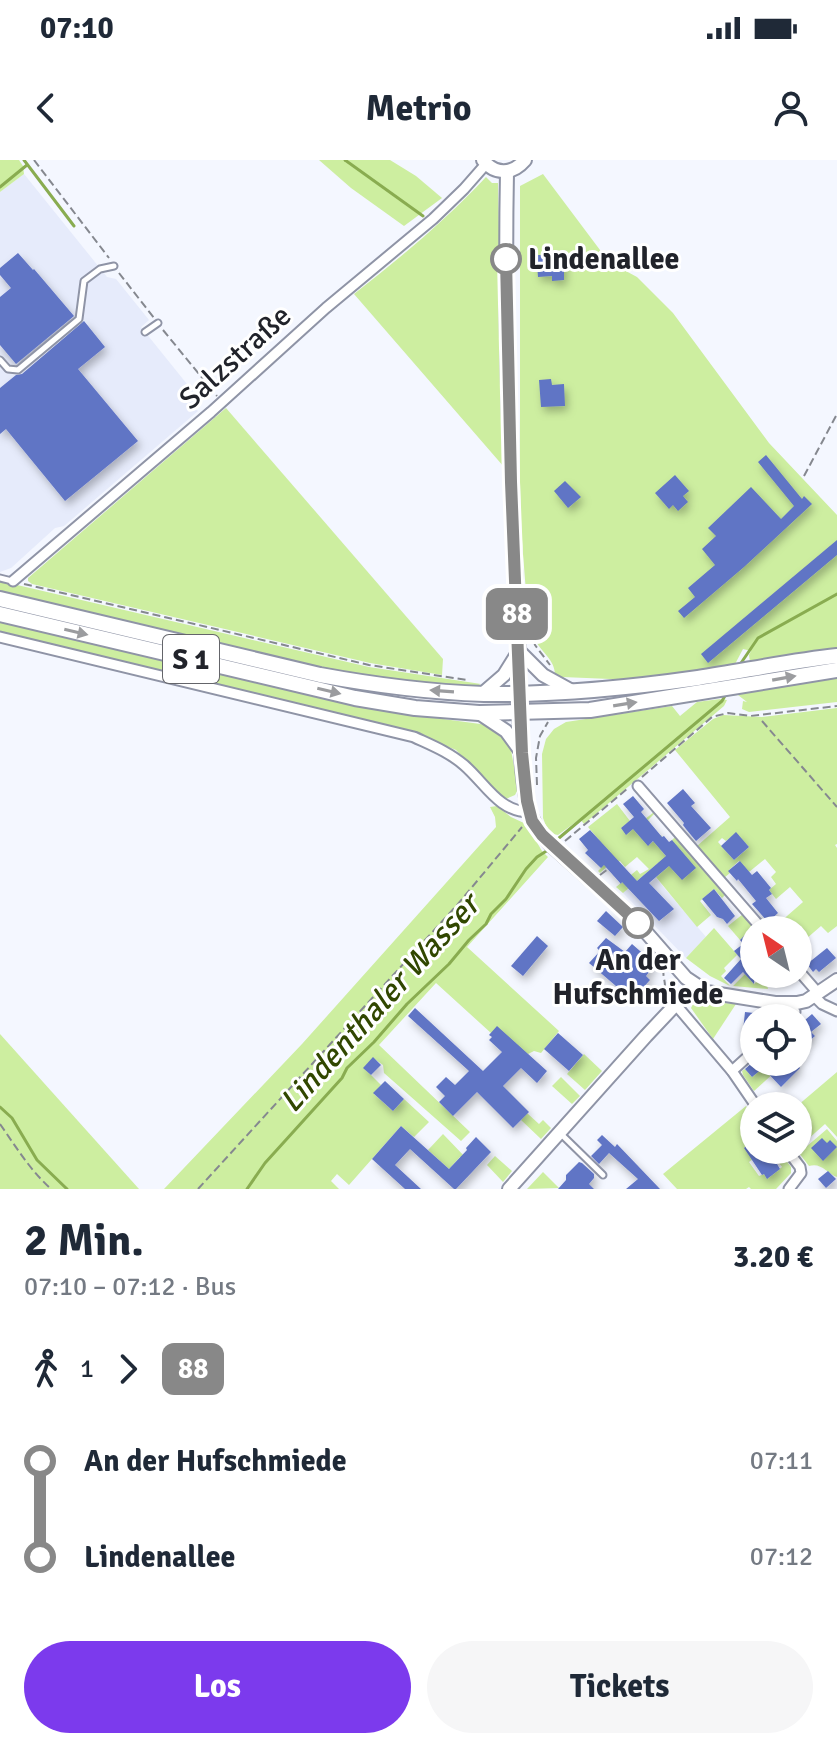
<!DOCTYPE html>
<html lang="de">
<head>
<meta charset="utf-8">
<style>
	:root { --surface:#fff; --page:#f6f6f7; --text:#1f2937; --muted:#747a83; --accent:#7c3aed }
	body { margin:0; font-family:Signika,sans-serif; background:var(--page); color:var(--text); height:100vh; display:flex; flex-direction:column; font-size:30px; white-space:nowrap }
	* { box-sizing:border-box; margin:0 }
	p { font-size:26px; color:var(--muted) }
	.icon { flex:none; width:44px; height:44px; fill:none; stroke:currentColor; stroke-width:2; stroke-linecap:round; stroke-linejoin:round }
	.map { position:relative; height:1029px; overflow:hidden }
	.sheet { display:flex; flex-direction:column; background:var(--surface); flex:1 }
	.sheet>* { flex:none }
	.badge { padding:0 16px; border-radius:12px; font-size:28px; line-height:52px }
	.needle { width:52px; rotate:325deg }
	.buttons { position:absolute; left:740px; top:756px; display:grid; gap:16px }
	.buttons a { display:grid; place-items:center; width:72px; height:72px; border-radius:50%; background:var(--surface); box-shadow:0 2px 6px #0004; font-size:40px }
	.map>.badge { position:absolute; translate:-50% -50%; box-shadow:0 0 0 4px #fff }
	.legs { display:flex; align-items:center; gap:12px; height:88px; padding:0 24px; font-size:26px }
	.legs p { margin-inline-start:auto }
	.head { display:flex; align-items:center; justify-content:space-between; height:136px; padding:0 24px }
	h1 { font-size:44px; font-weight:700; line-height:60px }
	.cta { display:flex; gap:16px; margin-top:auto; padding:16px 24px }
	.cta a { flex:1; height:92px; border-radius:48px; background:var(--accent); color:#fff; font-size:32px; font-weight:700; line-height:92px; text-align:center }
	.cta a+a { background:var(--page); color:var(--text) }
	ul { padding:0 24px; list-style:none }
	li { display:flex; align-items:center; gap:28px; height:96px; font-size:30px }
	li i { display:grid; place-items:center; width:12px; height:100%; margin:0 10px; background:currentColor }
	li i::after { content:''; width:20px; height:20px; margin:-10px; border:6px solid; border-radius:50%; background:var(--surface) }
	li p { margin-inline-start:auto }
	li:first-child i { background:linear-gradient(#0000 50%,currentColor 0) }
	li:last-child i { background:linear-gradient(currentColor 50%,#0000 0) }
	.status { display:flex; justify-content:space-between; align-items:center; height:56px; padding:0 40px; background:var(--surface); direction:ltr }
	.status svg { height:22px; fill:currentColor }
	header { display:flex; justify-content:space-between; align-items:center; height:104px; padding:0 24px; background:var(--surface); font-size:36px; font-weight:700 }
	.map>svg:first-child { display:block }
	.built { fill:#e6ebfb }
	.green { fill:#cdeea0; fill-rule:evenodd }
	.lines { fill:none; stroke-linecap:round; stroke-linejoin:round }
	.stream { stroke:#89ac50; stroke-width:3 }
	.building { fill:#6074c5; filter:url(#shadow) }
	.lane-casing { stroke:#8f94a6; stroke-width:9 }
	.street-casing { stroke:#8f94a6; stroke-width:13 }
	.secondary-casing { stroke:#8f94a6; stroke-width:16 }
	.primary-casing { stroke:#8f94a6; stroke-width:18 }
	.path { stroke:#85888f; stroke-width:2; stroke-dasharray:8 4; stroke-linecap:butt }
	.lane { stroke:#fff; stroke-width:5 }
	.street { stroke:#fff; stroke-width:9 }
	.secondary { stroke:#fff; stroke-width:12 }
	.primary { stroke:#fff; stroke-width:14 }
	.oneway { fill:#9b9c9f }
	.line-1-casing { stroke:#fff; stroke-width:18 }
	.line-1 { stroke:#888; stroke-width:12 }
	.stop-1-dot { fill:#fff; stroke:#888; stroke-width:4 }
	.labels { text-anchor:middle; stroke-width:6; stroke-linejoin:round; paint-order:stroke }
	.shield { fill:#fff; stroke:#64656a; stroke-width:2 }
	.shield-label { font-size:28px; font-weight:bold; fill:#21232a }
	.stop-label { font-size:30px; font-weight:bold; fill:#21232a; stroke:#fff; text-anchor:start }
	.street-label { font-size:30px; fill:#21232a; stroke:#fff }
	.water-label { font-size:32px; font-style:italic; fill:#314700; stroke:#fff }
</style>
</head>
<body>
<div class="status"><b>07:10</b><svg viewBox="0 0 49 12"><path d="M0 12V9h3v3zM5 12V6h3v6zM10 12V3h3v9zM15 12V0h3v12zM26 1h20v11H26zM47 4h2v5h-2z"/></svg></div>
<header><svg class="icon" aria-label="back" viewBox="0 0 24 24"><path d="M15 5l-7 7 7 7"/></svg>Metrio<svg class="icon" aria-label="person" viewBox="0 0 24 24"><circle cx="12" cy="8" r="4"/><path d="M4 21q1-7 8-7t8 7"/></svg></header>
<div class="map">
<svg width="837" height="1029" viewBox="0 0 837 1029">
	<defs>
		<filter id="shadow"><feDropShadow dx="3" dy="5" stdDeviation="4" flood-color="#0004"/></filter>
	</defs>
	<rect width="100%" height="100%" fill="#f4f7ff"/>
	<g class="built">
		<path d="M24,14L107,117L116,119L149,160L141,167L195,234L198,245L195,248L198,251L64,366L55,368L11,408L0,412V32Z"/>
		<path d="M649,710L706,777L686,798L623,733Z"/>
	</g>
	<g class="green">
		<path d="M0,0H19L23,6L24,14L0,32Z"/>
		<path d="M319,0H390L416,16L442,38L404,66L351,28Z"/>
		<path d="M543,14L609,102L637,117L673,153L769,283L837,355V489L750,502L749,495L751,491L743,489L734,506L635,520L562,517L555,515C555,499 541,493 535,479C527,458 525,417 523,394C519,345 520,296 520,247C520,173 520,100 520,26Z"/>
		<path d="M486,17L492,23H498L504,307L354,134C400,98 445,61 486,17Z"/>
		<path d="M226,248L443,499L442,515L370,503L32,424L28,421V418Z"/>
		<path d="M0,421L369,507L481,524L474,527L465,528L388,520L320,509L0,433Z"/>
		<path d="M0,458L399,553L495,566L510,584L518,629L515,635L506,639L495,631L456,590L434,581L352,558L0,471Z"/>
		<path d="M837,516V542L749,552L742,549L743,541L747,542L738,535L728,536L730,532Z"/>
		<path d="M720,539L727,540L724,546L584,664L580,659L558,675L553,674L546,666L543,658L542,594L546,579L554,569L566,562L672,546L680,556L697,542Z"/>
		<path d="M837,548V684L835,685L837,688V766L828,773L821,766L806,779L809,783L798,792V770H771L803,742L790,727L776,739L769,730L776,724L771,717L776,712L765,699L749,712L739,701L729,710L730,713L724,718L697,686L730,657L675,590L713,559L723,555L762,557ZM736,673L749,687L734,700L718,682L722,678L726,681Z"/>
		<path d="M617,644L630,661L621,668L626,674L654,652L655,653L648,660L650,662L637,673L649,685L661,675L662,677L661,690L670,701L672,680L675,677L725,735L722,738L714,729L700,741L711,755L697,767L656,717L664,710L658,703L623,733L616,727L637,710L640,714L649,709L637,697L625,707L620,701L617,703L614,700L600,713L598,711L601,708L599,680L588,667Z"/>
		<path d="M497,646L511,657L526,664L542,691L548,697L467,787L559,871L541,893L534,891L528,894L491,873L436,823L379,885L470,972L461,981L384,913L383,905L373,898L364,908L381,925L374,934L393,951L404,939L429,962L414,977L401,966L349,1025L337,1014L331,1021L339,1029H164L302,884L496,667L495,657L490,647Z"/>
		<path d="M743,754L755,767L740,780L728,766Z"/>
		<path d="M714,768L754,814H785L778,820L766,821L768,829L733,826L745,814L754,824L759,820L737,795L724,808L726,811L721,816L730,826L710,816L686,798Z"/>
		<path d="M700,841L736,844L713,879L691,848L693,844Z"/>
		<path d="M0,874L139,1029H0Z"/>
		<path d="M584,894L602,911L585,930L567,914Z"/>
		<path d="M769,902H786L754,931L743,915L742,911L745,909L752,917Z"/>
		<path d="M837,912V977L825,964L798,988L797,946Z"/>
		<path d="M561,917L580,936L572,944L552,926Z"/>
		<path d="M746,946L754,957V980L744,988L750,996L764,990L749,1002L759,1016L764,1014L768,1018L782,1007L774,996L768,993L772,990H778L791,1007V1013L776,1029H751L749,1027L746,1029H677L663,1014Z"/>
		<path d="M527,953L539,964L543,960L551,968L541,979L521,960Z"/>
		<path d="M827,969L837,981V1017C827,1013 821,1002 809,1006L799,993Z"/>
		<path d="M443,974L467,999L460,997L449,1009L428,990Z"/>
		<path d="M495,996L512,1011L503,1022L487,1005Z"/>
		<path d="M543,1012L559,1028L527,1029Z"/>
	</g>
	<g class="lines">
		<g class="stream">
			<path d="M24,0L74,66"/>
			<path d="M345,0L423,56"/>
			<path d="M0,27L27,5"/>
			<path d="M739,506L758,478L837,434"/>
			<path d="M559,678L722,541L726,534"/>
			<path d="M0,947L12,958L37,1000L67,1029"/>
			<path d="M247,1029L265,1003L342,918L347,908L374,882L407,844L449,804L469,780L486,764L491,754L506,739L526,709L537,697L548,690"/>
		</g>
	</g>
	<g class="building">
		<path d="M546,92H564V120L552,121V116L538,117L537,104L535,102L537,95H546Z"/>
		<path d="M18,93L33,110L34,109L74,156L16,204L0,185V137L11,128L0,115V108Z"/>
		<path d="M84,161L105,187L78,209L138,281L65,341L6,269L0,274V228L16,215L22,214Z"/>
		<path d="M551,219L552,225L564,224L565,246L541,247L539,220Z"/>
		<path d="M766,295L802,339L804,336L812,344L744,407L684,458L678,451L695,437L688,428L715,405L702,389L716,376L708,368L751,327L781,359L794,346L758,302Z"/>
		<path d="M675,315L689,331L683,336L688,342L678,351L673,345L669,349L655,333Z"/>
		<path d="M565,321L581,337L568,348L554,331Z"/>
		<path d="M837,380V395L708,503L701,494Z"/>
		<path d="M683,629L695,643L691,646L711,668L696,681L686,669L683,665L684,663L667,643Z"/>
		<path d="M633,636L644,649L641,652L662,677L664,676L669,682L672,680L696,708L682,720L669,706L649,723L674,749L659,761L622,722L621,724L604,705L601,708L585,693L588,690L579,679L590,670L637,721L666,696L653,681L648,686L633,669L626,675L621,668L634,657L623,644Z"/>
		<path d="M736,672L749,687L734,700L721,686Z"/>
		<path d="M740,701L752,715L757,711L771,728L769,730L772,734L766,738L778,753L768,762L752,744L756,741L738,719L737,721L728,711Z"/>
		<path d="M714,729L735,756L727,764L723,759L717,757L702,739Z"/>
		<path d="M606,751L623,767L615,776L597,761Z"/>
		<path d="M748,772L754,779V824L743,812L731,824L724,818L741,799L734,791L743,784L740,780Z"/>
		<path d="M537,776L548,786L523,816L511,806Z"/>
		<path d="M606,778L625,792L632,784L655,804L646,816L650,820L640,831L631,823L623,832L589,803L600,791L597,788Z"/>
		<path d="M827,788L836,798L819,812L816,809L813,812L807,804Z"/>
		<path d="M415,848L483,911L502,892L489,880L492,877L489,875L497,866L547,911L537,923L521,908L503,926L529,952L513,968L477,932L453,956L439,942L445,936L436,927L446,917L455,925L469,911L408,856Z"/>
		<path d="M745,852L754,853V872L743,870Z"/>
		<path d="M812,854L821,864L811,872L815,876L808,882L798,873L800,871L798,866Z"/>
		<path d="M558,873L583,895L569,911L544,889Z"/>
		<path d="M373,897L381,905L371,915L363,908Z"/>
		<path d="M753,902H795L800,908L781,927L763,908L752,917L745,909Z"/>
		<path d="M385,921L404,939L393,951L373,933Z"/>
		<path d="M798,949L811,965L798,977Z"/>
		<path d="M401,966L449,1009L467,990L466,988L476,977L491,992L456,1029H454L410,989L395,1005L421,1029H405L372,999Z"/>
		<path d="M602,975L615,987L617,984L660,1029H626L638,1019L609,993L599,1004L591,996L602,985L597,980Z"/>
		<path d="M822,978L827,983L830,980L837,987L823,1001L811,988Z"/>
		<path d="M754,980V990H770L779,1002L777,1004L780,1009L767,1019L764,1014L762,1015L744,988Z"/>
		<path d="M579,1002L582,1003L594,1014V1018L589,1024L594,1029H558L566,1020V1015Z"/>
		<path d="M828,1011L836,1019L826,1028L818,1019Z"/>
	</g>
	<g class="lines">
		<defs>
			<g id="lane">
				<path d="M145,172L158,163"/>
				<path d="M0,200L8,209L18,210L79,159L84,121L100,109L114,106"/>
				<path d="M0,418L12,421"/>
				<path d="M560,973L603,1015"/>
			</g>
			<g id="street">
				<path d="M13,421L211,252L326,148L433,59L464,29L486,4"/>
				<path d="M0,477L414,577C431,585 449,592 464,605C485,623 499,652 529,652"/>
				<path d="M638,626L763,770"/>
				<path d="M798,810L818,833"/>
				<path d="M814,836L822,844L837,851"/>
				<path d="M676,845L732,911L756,946"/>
				<path d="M789,858L795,852"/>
				<path d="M732,911L754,891"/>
				<path d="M787,990L800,1007L801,1013L789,1029"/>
			</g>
			<g id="secondary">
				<path d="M483,0C495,15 512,15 525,0"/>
				<path d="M507,12C504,164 510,315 518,467C521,524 516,587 527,643C531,660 538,672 550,684L638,763L686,818L707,832L775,843H797L806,841L837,820"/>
				<path d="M519,491L543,515L572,531"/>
				<path d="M482,534L504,515L519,491"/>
				<path d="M479,553L506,571L522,593"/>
				<path d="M509,1029L646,876L694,825"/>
			</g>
			<g id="primary">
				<path d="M0,439L320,515C374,525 429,532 484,534C555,535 628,528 698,518C744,511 790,501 837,496"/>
				<path d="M0,454L355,538L415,548L479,553L590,550L837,510"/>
			</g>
		</defs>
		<use href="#lane" class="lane-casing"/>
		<use href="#street" class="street-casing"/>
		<use href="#secondary" class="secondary-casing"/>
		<use href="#primary" class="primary-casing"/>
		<g class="path">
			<path d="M34,0L109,98"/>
			<path d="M119,113L154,158"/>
			<path d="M163,170L217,236"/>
			<path d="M804,316L837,254"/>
			<path d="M24,424L369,505L467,520"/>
			<path d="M530,469L535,485L550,505"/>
			<path d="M762,561L837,647"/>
			<path d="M642,617L712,557L728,553L750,556L837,546"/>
			<path d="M537,625L536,598L540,576L548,562"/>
			<path d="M565,681L627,629"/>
			<path d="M600,715L608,709"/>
			<path d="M664,808C662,815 665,819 665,826C665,832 663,834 665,840"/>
			<path d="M0,964C16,987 30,1010 51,1029"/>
			<path d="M198,1029L458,744L522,667"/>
		</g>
		<use href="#lane" class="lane"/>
		<use href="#street" class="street"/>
		<use href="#secondary" class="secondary"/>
		<use href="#primary" class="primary"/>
	</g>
	<defs><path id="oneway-solid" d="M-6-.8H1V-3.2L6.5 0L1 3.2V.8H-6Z" transform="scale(2)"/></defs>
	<g class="oneway">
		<use href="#oneway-solid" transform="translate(76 472) rotate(13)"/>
		<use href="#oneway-solid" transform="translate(784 518) rotate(-10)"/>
		<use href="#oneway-solid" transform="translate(329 531) rotate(13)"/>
		<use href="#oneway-solid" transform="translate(442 531) rotate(-176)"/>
		<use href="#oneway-solid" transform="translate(625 544) rotate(-9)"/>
	</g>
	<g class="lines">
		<defs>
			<path id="line-1" d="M506,99L511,322L522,593L527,641L532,661L542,675L638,763"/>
		</defs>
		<use href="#line-1" class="line-1-casing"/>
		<use href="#line-1" class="line-1"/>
	</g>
	<g class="stop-1-dot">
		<circle cx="506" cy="99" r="14"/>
		<circle cx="638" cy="763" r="14"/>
	</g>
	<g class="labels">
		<rect class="shield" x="163" y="475" width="56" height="48" rx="6"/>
		<g class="shield-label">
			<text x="191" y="509">S 1</text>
		</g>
		<g class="stop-label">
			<text x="528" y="109">Lindenallee</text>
			<text x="638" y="810" text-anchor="middle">An der<tspan x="638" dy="34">Hufschmiede</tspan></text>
		</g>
		<g class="street-label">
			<text transform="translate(235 197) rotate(-42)" y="10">Salzstraße</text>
		</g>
		<g class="water-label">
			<text transform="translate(379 843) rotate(-48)" y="11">Lindenthaler Wasser</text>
		</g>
	</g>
</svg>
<div class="buttons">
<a><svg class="needle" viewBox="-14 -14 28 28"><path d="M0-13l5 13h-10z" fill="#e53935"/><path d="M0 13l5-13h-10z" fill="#747a83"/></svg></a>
<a><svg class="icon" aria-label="locate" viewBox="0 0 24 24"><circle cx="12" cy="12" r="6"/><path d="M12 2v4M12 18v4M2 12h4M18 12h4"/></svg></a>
<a><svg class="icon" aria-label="layers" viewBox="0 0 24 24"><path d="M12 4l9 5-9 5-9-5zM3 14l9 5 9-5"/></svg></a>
</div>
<b class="badge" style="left:517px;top:454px;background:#888;color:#fff">88</b>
</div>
<section class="sheet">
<div class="head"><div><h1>2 Min.</h1><p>07:10 – 07:12 · Bus</p></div><b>3.20 €</b></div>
<div class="legs"><svg class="icon" aria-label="walk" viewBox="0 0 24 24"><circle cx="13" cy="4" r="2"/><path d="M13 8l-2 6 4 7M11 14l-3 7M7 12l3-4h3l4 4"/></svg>1<svg class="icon" aria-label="forward" viewBox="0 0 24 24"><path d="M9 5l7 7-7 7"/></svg><b class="badge" style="background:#888;color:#fff">88</b></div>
<ul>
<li><i style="color:#888"></i><b>An der Hufschmiede</b><p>07:11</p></li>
<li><i style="color:#888"></i><b>Lindenallee</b><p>07:12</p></li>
</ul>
<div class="cta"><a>Los</a><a>Tickets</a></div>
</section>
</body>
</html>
